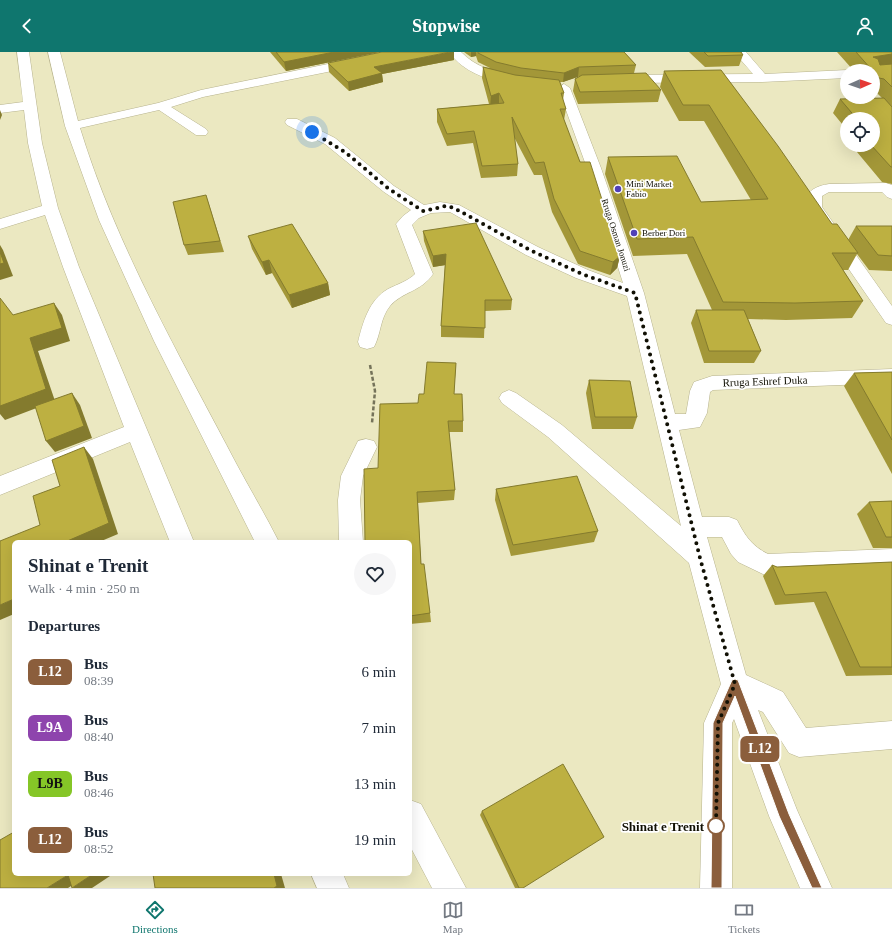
<!DOCTYPE html>
<html lang="en">
<head>
<meta charset="utf-8">
<style>
	:root { --surface:#fff; --page:#f6f6f7; --text:#1f2937; --muted:#747a83; --line:#e0e1e3; --accent:#0f766e }
	body { margin:0; font-family:Georgia,serif; background:var(--page); color:var(--text); height:100vh; display:flex; flex-direction:column; font-size:15px; white-space:nowrap }
	* { box-sizing:border-box; margin:0 }
	p { font-size:13px; color:var(--muted) }
	.icon { flex:none; width:22px; height:22px; fill:none; stroke:currentColor; stroke-width:2; stroke-linecap:round; stroke-linejoin:round }
	.map { position:relative; flex:1; overflow:hidden }
	.panel { position:absolute; left:12px; top:488px; width:400px; height:336px; display:flex; flex-direction:column; background:var(--surface); border-radius:6px; box-shadow:0 4px 16px #0002 }
	.panel>* { flex:none }
	.badge { padding:0 8px; border-radius:6px; font-size:14px; line-height:26px }
	.needle { width:26px; rotate:88deg }
	.buttons { position:absolute; left:840px; top:12px; display:grid; gap:8px }
	.buttons a { display:grid; place-items:center; width:40px; height:40px; border-radius:50%; background:var(--surface); box-shadow:0 4px 16px #0002; font-size:20px }
	.you { position:absolute; width:20px; height:20px; margin:-10px; border:3px solid #fff; border-radius:50%; background:#1a73e8; box-shadow:0 0 0 6px #1a73e833 }
	.map>.badge { position:absolute; translate:-50% -50%; box-shadow:0 0 0 2px #fff }
	h2 { padding:0 16px; font-size:15px; line-height:36px }
	.round { display:grid; place-items:center; flex:none; width:42px; height:42px; border-radius:21px; background:var(--page) }
	.summary { display:flex; align-items:center; justify-content:space-between; height:68px; padding:0 16px }
	h1 { font-size:19px; font-weight:600; line-height:30px }
	ul { padding:0; list-style:none }
	li { display:flex; align-items:center; gap:12px; height:56px; padding:0 16px }
	li div { flex:1 }
	li b { display:block; font-size:15px }
	li em { font-style:normal }
	li .badge { min-width:44px; font-weight:700; text-align:center }
	header { display:flex; justify-content:space-between; align-items:center; height:52px; padding:0 16px; background:var(--accent); color:#fff; font-size:18px; font-weight:600 }
	.menu { display:flex; justify-content:space-around; align-items:center; height:56px; border-top:1px solid var(--line); background:var(--surface); font-size:11px; color:var(--muted) }
	.menu a { display:grid; justify-items:center; gap:2px }
	.menu .selected { color:var(--accent) }
	.map>svg:first-child { display:block }
	.lines { fill:none; stroke-linecap:round; stroke-linejoin:round }
	.minor-casing { stroke:#b7b38e; stroke-width:1 }
	.path { stroke:#75735a; stroke-width:2.5; stroke-dasharray:4 2; stroke-linecap:butt }
	.minor { fill:#fff; fill-rule:evenodd }
	.wall { fill:#a39738 }
	.shaded-wall { fill:#847b2e }
	.building { fill:#bdb041; stroke:#847b2e }
	.line { fill:#8b5e3c; stroke:#fff }
	.walk { stroke:#111004; stroke-width:4; stroke-dasharray:0 7.2 }
	.poi-dot { fill:#5040b7; stroke:#fff; stroke-width:1.5 }
	.stop-dot { fill:#fff; stroke:#8b5e3c; stroke-width:2 }
	.labels { text-anchor:middle; stroke-width:3.5; stroke-linejoin:round; paint-order:stroke }
	.far-poi-label { font-size:9px; fill:#111004; stroke:#fff; text-anchor:start }
	.far-street-label { font-size:9px; fill:#111004; stroke:#fff }
	.street-label { font-size:11px; fill:#111004; stroke:#fff }
	.near-stop-label { font-size:13px; font-weight:bold; fill:#111004; stroke:#fff; text-anchor:end }
</style>
</head>
<body>
<header><svg class="icon" aria-label="back" viewBox="0 0 24 24"><path d="M15 5l-7 7 7 7"/></svg>Stopwise<svg class="icon" aria-label="person" viewBox="0 0 24 24"><circle cx="12" cy="8" r="4"/><path d="M4 21q1-7 8-7t8 7"/></svg></header>
<div class="map">
<svg width="892" height="836" viewBox="0 0 892 836">
	<rect width="100%" height="100%" fill="#ebe8c1"/>
	<g class="lines">
		<defs>
			<g id="minor">
				<path d="M17,0H29L42,91L58,156L79,215L194,490H170L130,390L0,443V424L124,375L63,215L45,163L0,177V167L42,154L28,91L24,58L0,61V53L23,50Z"/>
				<path d="M48,0H60L78,69L158,51L201,38L357,6L363,10L357,14L203,45L171,55L206,77L208,80L206,83H196L159,58L80,76C116,194 180,304 237,413C251,439 266,464 279,490H255L154,289L99,168L65,74Z"/>
				<path d="M449,0H461C477,16 495,20 516,25L518,28L512,32C488,28 464,21 449,0Z"/>
				<path d="M734,0H746L765,22L847,18L850,19H847V26L762,30L620,31L614,27L620,23L753,22Z"/>
				<path d="M564,32L570,36L601,116L644,241L675,362H686L690,339L694,330L712,324L892,317V331L713,338L710,340L707,361L700,375L679,378L702,465H729L737,468C745,484 752,494 768,502L892,497V519L767,524L738,510L731,502L722,485H707L746,623L783,640L806,676L892,669V697L799,705L789,701L763,660L758,658L797,758L832,836H800L769,764L734,667L732,671V836H700L704,671L721,632L689,511L548,385L502,351L499,346L502,341L509,338L516,341L562,373L681,474L627,244L576,226L526,203L450,160L431,161L419,166L412,173L433,222C421,240 403,239 390,254C380,266 381,282 374,295L367,297L360,295L358,290C363,270 369,248 388,237C398,232 408,229 415,222L396,172L403,164L411,158L384,140L325,92L287,73L285,70L287,67H297L335,86L394,134L424,153L440,150L459,153L538,195L588,218L623,231L587,116L558,36Z"/>
				<path d="M886,131L892,133V147L887,145L882,140H829L822,144V155L892,254V273L886,271L806,155C804,139 816,134 829,132Z"/>
				<path d="M366,387L374,389L377,395L363,424L360,448L363,490H339L338,448L341,424L358,389Z"/>
				<path d="M410,748L421,752L466,836H432L410,794Z"/>
				<path d="M311,822H343L349,836H317Z"/>
			</g>
		</defs>
		<use href="#minor" class="minor-casing"/>
		<path class="path" d="M370,313L375,339L372,371"/>
		<use href="#minor" class="minor"/>
	</g>
	<g class="wall">
		<path d="M270,0H380L286,19Z"/>
		<path d="M464,0H624L636,13L634,21L661,38L658,50L578,52L573,39L575,27L579,24L563,30H560L564,41L563,48L566,57L564,68L580,110L620,204L617,216L610,223L578,212L552,160L542,123H534L514,85L518,112L517,124L481,126L473,91L447,94L437,70V57L489,52L482,26L483,15L490,16L478,10L476,4L471,5Z"/>
		<path d="M689,0H741L743,3L739,14L705,15Z"/>
		<path d="M837,0H892V132L882,130L857,100L860,93H873V67H847V78L833,61L840,47L882,46L877,41L873,40V19H854Z"/>
		<path d="M454,8L382,22L383,30L349,39L329,20L328,11Z"/>
		<path d="M721,18L832,172L848,188L856,174H892V219L869,218L857,202L848,218H843L863,249L852,266L786,268L748,267L761,299L754,311H704L691,271L696,258H712L687,202L633,204L605,122L608,105L701,150L751,148L704,69H679L660,35L664,19Z"/>
		<path d="M206,143L224,200L188,203L184,193Z"/>
		<path d="M423,179L512,248L511,258L485,259L484,286L441,285V274L445,213L433,215L424,189Z"/>
		<path d="M248,184L328,231L330,243L292,256L272,221L266,223L252,197Z"/>
		<path d="M456,311L454,342L463,369V380H449L455,438L454,448L418,451L421,512L430,561L431,570L410,572V490L418,351L424,342Z"/>
		<path d="M892,320V422L844,334L854,321Z"/>
		<path d="M589,328L637,365L633,377H592L586,341Z"/>
		<path d="M496,437L598,479L594,490L511,504L495,448Z"/>
		<path d="M892,449V496H873L857,462L869,450Z"/>
		<path d="M892,510V623L846,624L814,550L775,553L763,524L772,513L777,515Z"/>
		<path d="M482,759L523,836H515L480,763Z"/>
	</g>
	<g class="shaded-wall">
		<path d="M334,0H380L286,19L284,10Z"/>
		<path d="M450,0H454V8L382,22L383,30L349,39L348,30L374,15Z"/>
		<path d="M471,0H476V4L471,5Z"/>
		<path d="M892,2V15L872,18L873,5Z"/>
		<path d="M579,15L578,25L563,30L564,21Z"/>
		<path d="M499,41V53L490,56L491,44Z"/>
		<path d="M0,58L2,63L0,68Z"/>
		<path d="M0,193L3,198L13,224L0,228Z"/>
		<path d="M446,202V213L433,215V204Z"/>
		<path d="M620,204L617,216L610,223L613,210Z"/>
		<path d="M269,208L272,221L266,223L262,210Z"/>
		<path d="M328,231L330,243L292,256L289,243Z"/>
		<path d="M54,251L62,263L70,289L38,299L55,349L5,368L0,362V354L30,286Z"/>
		<path d="M72,341L80,353L92,386L55,400L46,389Z"/>
		<path d="M84,395L93,407L118,482L99,490H65Z"/>
		<path d="M14,547V562L0,568V553Z"/>
		<path d="M93,822H113L92,836H72Z"/>
		<path d="M274,822H281L285,836H274Z"/>
		<path d="M68,823L85,825L68,836H47Z"/>
	</g>
	<g class="building">
		<path d="M276,0H334L284,10Z"/>
		<path d="M382,0H450L374,15L382,21L348,30L328,11Z"/>
		<path d="M478,0H624L636,13L579,15L564,21L521,16L496,10L478,1Z"/>
		<path d="M704,0H741L743,3L708,4Z"/>
		<path d="M856,0H892V2L873,5L878,7L880,13L892,12V35L884,27L879,26Z"/>
		<path d="M483,15L515,23L559,28L564,41H561L566,57H560L580,110H590L620,204L613,210L580,199L554,147L544,110L535,111L512,65L518,112L482,114L474,79L447,82L437,57L504,51L499,41L491,44Z"/>
		<path d="M721,18L778,94L832,172H837L858,201H832L863,249L795,251L723,250L693,185L637,187L608,105L677,104L701,150L768,147L709,53H683L664,19Z"/>
		<path d="M646,21L661,38L580,40L575,27L582,23Z"/>
		<path d="M884,46L892,55V115H891L871,93H873V85H874L873,84V67H857L840,47Z"/>
		<path d="M206,143L220,189L184,193L173,150Z"/>
		<path d="M476,171L512,248H485V276L441,274L446,202L433,204L423,179Z"/>
		<path d="M292,172L328,231L289,243L269,208L262,210L248,184Z"/>
		<path d="M856,174H892V204L878,203Z"/>
		<path d="M0,200L4,211L0,212Z"/>
		<path d="M0,246L13,263L54,251L62,276L30,286L46,337L0,354Z"/>
		<path d="M696,258H744L761,299H709Z"/>
		<path d="M427,310L456,311L454,342H462L463,369H448L455,438L417,440L421,512H424L430,561L410,564V490H365L364,417L378,416L380,352L418,351L419,342H424Z"/>
		<path d="M892,320V388L854,321Z"/>
		<path d="M589,328L630,329L637,365H595Z"/>
		<path d="M72,341L84,374L46,389L35,354Z"/>
		<path d="M84,395L109,471L65,490H14V547L0,553V489L40,473L33,444L60,434L52,408Z"/>
		<path d="M577,424L598,479L513,493L496,437Z"/>
		<path d="M892,449V485H886L869,450Z"/>
		<path d="M892,510V615H860L826,540L785,543L772,513L777,515Z"/>
		<path d="M563,712L604,785L523,836H519L482,759Z"/>
		<path d="M14,780V822H93L72,836L68,823L47,836H0V788Z"/>
		<path d="M153,822H274L277,834L274,836H155Z"/>
	</g>
	<path class="line" d="M735,627L738,628L789,762L822,836H812L779,764L735,644L723,671L722,836H711L713,671L732,628Z"/>
	<g class="lines">
		<path class="walk" d="M312,80L345,100L389,137L423,159L446,154L454,156L532,199L582,222L635,241L700,506L735,632L718,671L716,774"/>
	</g>
	<g class="poi-dot">
		<circle cx="618" cy="137" r="4"/>
		<circle cx="634" cy="181" r="4"/>
	</g>
	<circle class="stop-dot" cx="716" cy="774" r="8"/>
	<g class="labels">
		<g class="far-poi-label">
			<text x="626" y="135">Mini Market<tspan x="626" dy="10">Fabio</tspan></text>
			<text x="642" y="184">Berber Dori</text>
		</g>
		<g class="far-street-label">
			<text transform="translate(616 183) rotate(72)" y="3">Rruga Osman Jonuzi</text>
		</g>
		<g class="street-label">
			<text transform="translate(765 329) rotate(-2)" y="4">Rruga Eshref Duka</text>
		</g>
		<g class="near-stop-label">
			<text x="704" y="779">Shinat e Trenit</text>
		</g>
	</g>
</svg>
<div class="buttons">
<a><svg class="needle" viewBox="-14 -14 28 28"><path d="M0-13l5 13h-10z" fill="#e53935"/><path d="M0 13l5-13h-10z" fill="#747a83"/></svg></a>
<a><svg class="icon" aria-label="locate" viewBox="0 0 24 24"><circle cx="12" cy="12" r="6"/><path d="M12 2v4M12 18v4M2 12h4M18 12h4"/></svg></a>
</div>
<div class="you" style="left:312px;top:80px"></div>
<b class="badge" style="left:760px;top:697px;background:#8b5e3c;color:#fff">L12</b>
<section class="panel">
<div class="summary"><div><h1>Shinat e Trenit</h1><p>Walk · 4 min · 250 m</p></div><a class="round"><svg class="icon" aria-label="heart" viewBox="0 0 24 24"><path d="M12 20l-8-8c-3-5 5-10 8-4 3-6 11-1 8 4z"/></svg></a></div>
<h2>Departures</h2>
<ul>
<li><span class="badge" style="background:#8b5e3c;color:#fff">L12</span><div><b>Bus</b><p>08:39</p></div><em>6 min</em></li>
<li><span class="badge" style="background:#8e44ad;color:#fff">L9A</span><div><b>Bus</b><p>08:40</p></div><em>7 min</em></li>
<li><span class="badge" style="background:#85c627;color:#111">L9B</span><div><b>Bus</b><p>08:46</p></div><em>13 min</em></li>
<li><span class="badge" style="background:#8b5e3c;color:#fff">L12</span><div><b>Bus</b><p>08:52</p></div><em>19 min</em></li>
</ul>
</section>
</div>
<nav class="menu">
<a class="selected"><svg class="icon" aria-label="directions" viewBox="0 0 24 24"><path d="M12 3l9 9-9 9-9-9zM9 14v-3h6M13 9l2 2-2 2"/></svg>Directions</a>
<a><svg class="icon" aria-label="map" viewBox="0 0 24 24"><path d="M3 6l6-2 6 2 6-2v14l-6 2-6-2-6 2zM9 4v14M15 6v14"/></svg>Map</a>
<a><svg class="icon" aria-label="tickets" viewBox="0 0 24 24"><path d="M3 7h18v10H3zM15 7v10"/></svg>Tickets</a>
</nav>
</body>
</html>
